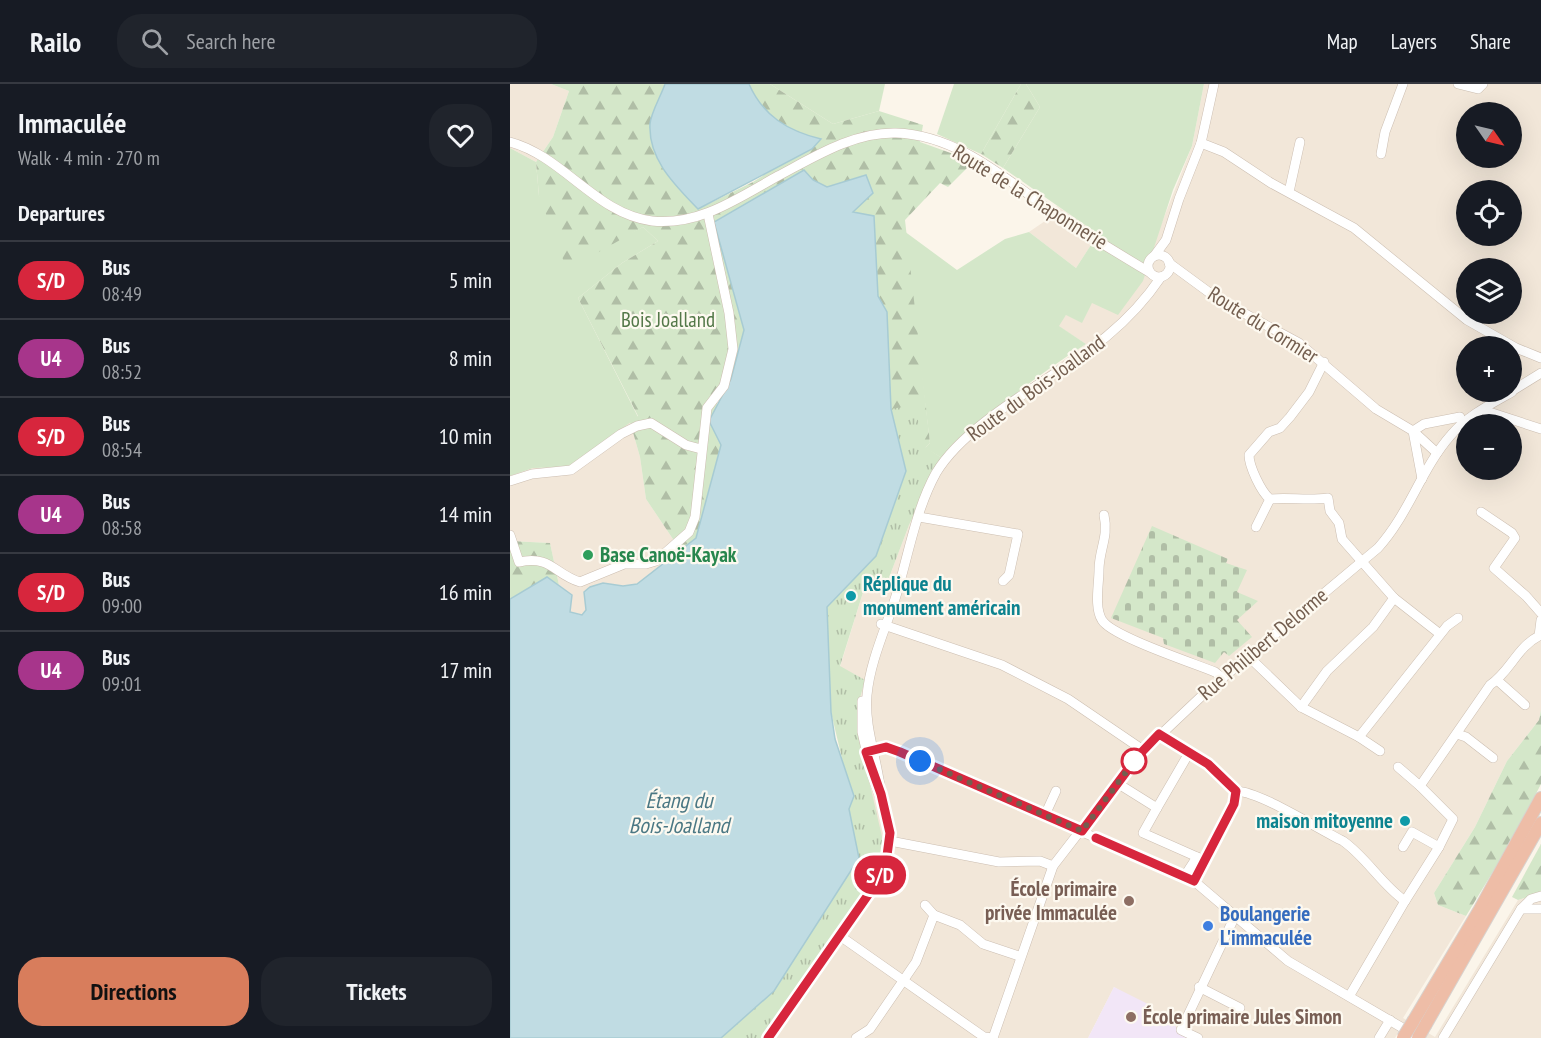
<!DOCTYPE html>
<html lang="en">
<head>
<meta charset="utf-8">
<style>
	:root { --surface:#171b24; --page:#20242c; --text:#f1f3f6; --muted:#9ea1a6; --line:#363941; --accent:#d87d5c }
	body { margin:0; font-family:"PT Sans Narrow",sans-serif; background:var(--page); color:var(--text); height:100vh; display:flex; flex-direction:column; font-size:22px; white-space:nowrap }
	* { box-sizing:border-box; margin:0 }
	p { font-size:20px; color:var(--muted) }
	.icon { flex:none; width:33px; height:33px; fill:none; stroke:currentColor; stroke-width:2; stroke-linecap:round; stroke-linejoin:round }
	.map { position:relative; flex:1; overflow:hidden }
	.sheet { display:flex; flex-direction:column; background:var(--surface); width:510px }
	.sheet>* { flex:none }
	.badge { padding:0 12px; border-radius:20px; font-size:21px; line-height:39px }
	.needle { width:39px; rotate:124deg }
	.buttons { position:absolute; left:946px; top:18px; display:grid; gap:12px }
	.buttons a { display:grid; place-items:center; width:66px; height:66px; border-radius:50%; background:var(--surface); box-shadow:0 6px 24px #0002; font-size:30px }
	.you { position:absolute; width:30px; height:30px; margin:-15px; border:4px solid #fff; border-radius:50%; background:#1a73e8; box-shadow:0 0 0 9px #1a73e833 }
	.map>.badge { position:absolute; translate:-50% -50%; box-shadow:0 0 0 3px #fff }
	h2 { padding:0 18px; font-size:22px; line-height:54px }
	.round { display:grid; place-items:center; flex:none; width:63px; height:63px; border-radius:24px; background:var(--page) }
	.headline { display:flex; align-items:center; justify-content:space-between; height:102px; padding:0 18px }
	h1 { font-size:28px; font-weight:800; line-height:45px }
	.action { display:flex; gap:12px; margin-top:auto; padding:12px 18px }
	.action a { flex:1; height:69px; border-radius:24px; background:var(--accent); color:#111; font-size:24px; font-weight:800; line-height:69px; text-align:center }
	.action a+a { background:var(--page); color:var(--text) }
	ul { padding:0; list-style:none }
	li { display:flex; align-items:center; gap:18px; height:78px; padding:0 18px; border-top:2px solid var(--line) }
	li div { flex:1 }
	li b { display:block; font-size:22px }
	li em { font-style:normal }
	li .badge { min-width:66px; font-weight:700; text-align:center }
	header { display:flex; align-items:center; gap:36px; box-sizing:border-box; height:84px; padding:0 30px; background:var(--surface); border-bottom:2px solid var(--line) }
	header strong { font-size:28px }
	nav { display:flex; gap:33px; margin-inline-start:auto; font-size:21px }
	.search { width:420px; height:54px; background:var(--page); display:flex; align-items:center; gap:15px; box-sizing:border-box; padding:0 21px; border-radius:24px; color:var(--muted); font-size:22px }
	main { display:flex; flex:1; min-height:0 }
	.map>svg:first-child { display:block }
	.residential { fill:#f2e7d9; fill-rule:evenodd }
	.education { fill:#f2e6f7 }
	.green { fill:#d4e7c9 }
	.forest { fill:url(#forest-firs) }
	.cemetery { fill:url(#cemetery-stones) }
	.park { fill:url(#park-tufts) }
	.water { fill:#c0dce3; stroke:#a7cbd3; stroke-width:1.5 }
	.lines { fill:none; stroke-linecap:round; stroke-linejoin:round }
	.minor-casing { stroke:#ccbeb1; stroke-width:10 }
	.highway-casing { stroke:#d8d2ce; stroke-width:14 }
	.minor { stroke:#fff; stroke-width:9 }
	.highway { stroke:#eebda7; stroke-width:12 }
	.highway-bridge-casing { stroke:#d8d2ce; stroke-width:14; stroke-linecap:butt }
	.highway-bridge { stroke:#eebda7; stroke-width:12 }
	.line-casing { stroke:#fff; stroke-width:14 }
	.line { stroke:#d7263d; stroke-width:9 }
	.walk { stroke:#735e4f; stroke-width:6; stroke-dasharray:0 10.8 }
	.leisure-dot { fill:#2e9e5b; stroke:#fdf9f0; stroke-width:2 }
	.culture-dot { fill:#0f9aa8; stroke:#fdf9f0; stroke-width:2 }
	.stop-dot { fill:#fff; stroke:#d7263d; stroke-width:3 }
	.education-dot { fill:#8d6e63; stroke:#fdf9f0; stroke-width:2 }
	.shop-dot { fill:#3f7fe0; stroke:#fdf9f0; stroke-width:2 }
	.labels { text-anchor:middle; stroke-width:4.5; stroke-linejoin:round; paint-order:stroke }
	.street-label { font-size:21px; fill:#735e4f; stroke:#fdf9f0 }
	.park-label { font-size:21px; fill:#547849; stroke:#fdf9f0 }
	.leisure-label { font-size:21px; font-weight:bold; fill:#27864d; stroke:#fdf9f0; text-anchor:start }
	.culture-label { font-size:21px; font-weight:bold; fill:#0d838f; stroke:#fdf9f0; text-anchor:start }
	.education-label { font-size:21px; font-weight:bold; fill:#785e54; stroke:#fdf9f0; text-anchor:end }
	.shop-label { font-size:21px; font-weight:bold; fill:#366cbe; stroke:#fdf9f0; text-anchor:start }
	.water-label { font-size:22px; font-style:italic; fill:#4b7884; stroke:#fdf9f0 }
</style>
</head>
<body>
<header>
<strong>Railo</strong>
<div class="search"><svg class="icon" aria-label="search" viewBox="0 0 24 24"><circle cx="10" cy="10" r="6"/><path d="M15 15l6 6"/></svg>Search here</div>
<nav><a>Map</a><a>Layers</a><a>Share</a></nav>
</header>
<main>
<section class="sheet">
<div class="headline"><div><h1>Immaculée</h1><p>Walk · 4 min · 270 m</p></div><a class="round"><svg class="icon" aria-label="heart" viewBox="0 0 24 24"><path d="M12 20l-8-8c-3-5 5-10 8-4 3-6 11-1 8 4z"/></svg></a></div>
<h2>Departures</h2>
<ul>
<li><span class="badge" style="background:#d7263d;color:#fff">S/D</span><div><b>Bus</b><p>08:49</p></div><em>5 min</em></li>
<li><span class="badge" style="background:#a7358b;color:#fff">U4</span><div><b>Bus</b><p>08:52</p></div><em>8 min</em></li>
<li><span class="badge" style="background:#d7263d;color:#fff">S/D</span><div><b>Bus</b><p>08:54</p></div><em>10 min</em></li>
<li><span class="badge" style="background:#a7358b;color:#fff">U4</span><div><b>Bus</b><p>08:58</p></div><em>14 min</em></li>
<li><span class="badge" style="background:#d7263d;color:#fff">S/D</span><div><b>Bus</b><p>09:00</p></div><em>16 min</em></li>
<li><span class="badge" style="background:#a7358b;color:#fff">U4</span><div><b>Bus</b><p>09:01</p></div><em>17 min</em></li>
</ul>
<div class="action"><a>Directions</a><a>Tickets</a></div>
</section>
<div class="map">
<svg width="1031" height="954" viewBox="0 0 1031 954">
	<defs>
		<pattern id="forest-firs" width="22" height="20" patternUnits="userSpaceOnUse" patternTransform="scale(1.5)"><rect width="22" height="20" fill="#d4e7c9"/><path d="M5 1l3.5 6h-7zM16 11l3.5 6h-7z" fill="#b0bea6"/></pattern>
		<pattern id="cemetery-stones" width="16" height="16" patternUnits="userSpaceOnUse" patternTransform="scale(1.5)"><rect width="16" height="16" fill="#d4e7c9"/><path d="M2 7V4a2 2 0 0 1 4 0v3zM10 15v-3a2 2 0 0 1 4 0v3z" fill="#b0bea6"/></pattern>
		<pattern id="park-tufts" width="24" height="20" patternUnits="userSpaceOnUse" patternTransform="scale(1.5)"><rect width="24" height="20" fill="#d4e7c9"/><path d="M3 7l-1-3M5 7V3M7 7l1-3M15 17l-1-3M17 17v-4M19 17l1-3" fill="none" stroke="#b0bea6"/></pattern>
	</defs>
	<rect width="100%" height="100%" fill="#fbf5ea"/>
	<g class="residential">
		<path d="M0,0H41L59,7L43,53L26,78L0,64Z"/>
		<path d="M694,0H1031V626L1029,636L997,677L965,743L924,809L928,821L956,832L893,934L925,953L1008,816L1031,809V954H896L888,949L885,954H681L668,948L664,939L604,903L578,954H253L280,917L350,658L347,625L355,596L330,583L355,502L374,507L399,441L432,374L474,333L576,260L548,242L556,231L582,219L649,146L682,62ZM957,28H1002V74H957ZM957,106H1002V152H957ZM957,184H1002V230H957ZM957,262H1002V308H957ZM957,340H1002V386H957Z"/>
		<path d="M547,122L588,150L566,184L519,148L538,135Z"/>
		<path d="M120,338L130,373L136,415L171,467L127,501L113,502L93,499L74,508L76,526L73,531L60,528L62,511L49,501L40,459L0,457V392L23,384L58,383Z"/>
	</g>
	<path class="education" d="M604,903L638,920L641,927L664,939L668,948L681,954H578Z"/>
	<g class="green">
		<path d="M260,0H375L369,27L323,40Z"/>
		<path d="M444,0H511L471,70L427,50Z"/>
		<path d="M516,0H694L682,62L663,106L633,197L608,231L582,219L572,239L556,231L549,242L576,260C524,293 477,331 432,374L415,364L420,359L394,147L447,186L495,155L519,148L566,184L588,150L493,84L530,23Z"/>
		<path d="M0,64L26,78L29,112L115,152L133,143L148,157L112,179L68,214L128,333L58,383L23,384L0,392Z"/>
	</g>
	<g class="forest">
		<path d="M41,0H155L150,15L188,125L243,98L310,55C303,53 295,52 288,49C267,43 248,20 239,0H260L323,40L369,27L413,41L410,58L449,72L460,81L438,103L430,99L395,136L420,359L415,364L381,325L377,228L368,212L364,132L343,128L356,91L317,103L303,96L204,138L234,246L221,295L207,317L211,361L186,454L171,467L136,415L130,373L120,338L128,332L68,214L112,179L148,157L133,143L57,186L29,112L26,78L43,53L59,7Z"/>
		<path d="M511,0H516L530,23L493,84L471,70Z"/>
		<path d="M0,457L40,459L49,501L37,493L0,515Z"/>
		<path d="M1031,626V700L1004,753L956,832L928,821L924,809L965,743L997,677L1029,636Z"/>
		<path d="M1031,760V809L1008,816L1002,813Z"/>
	</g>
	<path class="cemetery" d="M642,442L718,475L716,479L737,486L727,508L748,517L727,536L742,553L719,572L714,568L705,579L654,560L653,554L601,534Z"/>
	<path class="park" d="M404,321L415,363L432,374L399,441L374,507L355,502L330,582L355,596L347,625L350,658L374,761L368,787L348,821L253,954H211L251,919L349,774L339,725L334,683L321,628L317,523L366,472L396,387L381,325Z"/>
	<g class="water">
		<path d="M155,0H239C253,32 278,47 311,55L302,65L188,125C166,102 138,76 140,40C141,28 151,12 155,0Z"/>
		<path d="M294,86L303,96L317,103L356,91L363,109L343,128L364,132L368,212L377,228L381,325L396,387L366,472L317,523L321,628L325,655L344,712L339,725L349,774L264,907L211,954H0V515L37,493L62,511L60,528L72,531L76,526L74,508L80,503L93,499L113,502L127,500L186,454L211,361L199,337L221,295L234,246L204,138Z"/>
	</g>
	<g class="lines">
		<defs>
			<g id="minor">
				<path d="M948,0L968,5L973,0"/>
				<path d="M0,58C53,72 86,130 142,137C189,142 228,114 268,92C304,73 343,48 386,49C450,51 500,99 550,133C579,152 609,170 639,188"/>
				<path d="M691,59L714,68L761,99L844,144L957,236L1006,264L1031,274"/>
				<path d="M871,70L875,48L893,0"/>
				<path d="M779,108L790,58"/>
				<circle cx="649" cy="182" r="11"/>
				<path d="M645,171L656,156L669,115L691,59L704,0"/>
				<path d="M659,179L708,215L789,259L866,325L903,347L927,369"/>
				<path d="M814,278L799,308L780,333L770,344L759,348L739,371C739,382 751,408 760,415C781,413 796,417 818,414L820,427L829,439L832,455L884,514L930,550"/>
				<path d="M1002,307L1031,289"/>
				<path d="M973,326L1031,345"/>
				<path d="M912,395L903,347L914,340L950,333"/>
				<path d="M0,397L22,390L61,386L111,350L127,342L141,339L176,361L191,365"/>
				<path d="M971,428L1002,449L1005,454L984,484L1016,512L1031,529"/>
				<path d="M594,431C599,453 589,465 589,486C589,500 584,523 592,536C601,552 683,579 705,588L713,594"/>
				<path d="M409,433L508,450L499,491L493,497"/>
				<path d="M746,443L760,415"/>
				<path d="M0,451L9,478C41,471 44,490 70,498L114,480H136L146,477L179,448L185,433L197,324L214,302L223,265L219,229L198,130"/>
				<path d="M371,540L492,581L558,615L633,666"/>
				<path d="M739,573L791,623L849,653L870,667"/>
				<path d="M987,596L1015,621"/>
				<path d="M791,623L817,587L863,543L884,514"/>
				<path d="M649,650L698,680L726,707L724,720L684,797"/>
				<path d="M947,650L956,653L983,674"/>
				<path d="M849,653L937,542L948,534"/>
				<path d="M356,668L376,663L390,668L684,797L778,877L903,950"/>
				<path d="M888,683L910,702"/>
				<path d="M607,699L647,724L679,669"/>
				<path d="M726,707C751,708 808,745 833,757C857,774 871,800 895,817L840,911"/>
				<path d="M371,710C368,677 354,644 357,611C360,578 375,546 385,515C398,474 405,427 426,389C438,369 458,351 476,337C540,287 603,264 651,193"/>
				<path d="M647,724L633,749L694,776"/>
				<path d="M535,731L546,707"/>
				<path d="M380,757L489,778L530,777L543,782"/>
				<path d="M893,763L902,748L929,763"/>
				<path d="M674,793L687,773"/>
				<path d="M895,817L929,763L943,735L910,702L980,601C1000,588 1007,563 1029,552L1031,536"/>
				<path d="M415,821L424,831"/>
				<path d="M1011,825L1021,815L1031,812"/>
				<path d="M330,852L474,953L483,954"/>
				<path d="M689,903L730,924"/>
				<path d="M258,954L358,811L379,769L380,749L377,733L362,691L352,648V617"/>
				<path d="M346,954L360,945L406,878L424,831L450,841L473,860L509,872"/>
				<path d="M483,954L543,782L628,672L697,607L868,464C899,430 911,385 941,351C957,332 981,320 1002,308"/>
				<path d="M688,954L671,946L725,832"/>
				<path d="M869,954L880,936"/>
				<path d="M933,954L1011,825H1031"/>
			</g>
			<g id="highway">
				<path d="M904,936L970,825L1031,714"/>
				<path d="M916,940L1031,739"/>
			</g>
		</defs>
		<use href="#minor" class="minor-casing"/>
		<use href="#highway" class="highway-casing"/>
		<use href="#minor" class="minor"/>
		<use href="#highway" class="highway"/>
		<defs>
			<g id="highway-bridge">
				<path d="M893,954L904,936"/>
				<path d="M908,954L916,940"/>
			</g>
		</defs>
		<use href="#highway-bridge" class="highway-bridge-casing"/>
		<use href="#highway-bridge" class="highway-bridge"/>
	</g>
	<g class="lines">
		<defs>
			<path id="line" d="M258,954L358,811L376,779L380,749L371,710L356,668L376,663L390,668L572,747L628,672L649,650L698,680L726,707L724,720L684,797L586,754"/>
		</defs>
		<use href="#line" class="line-casing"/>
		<use href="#line" class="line"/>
		<path class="walk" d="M410,677L572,747L628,672L624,677"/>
	</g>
	<circle class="leisure-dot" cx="78" cy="471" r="6"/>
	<g class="culture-dot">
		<circle cx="341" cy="512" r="6"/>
		<circle cx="895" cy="737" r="6"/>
	</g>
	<circle class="stop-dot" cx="624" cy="677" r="12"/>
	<g class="education-dot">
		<circle cx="619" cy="817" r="6"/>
		<circle cx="621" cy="933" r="6"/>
	</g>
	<circle class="shop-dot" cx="698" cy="842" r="6"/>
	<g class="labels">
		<g class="street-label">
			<text transform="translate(520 113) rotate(32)" y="7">Route de la Chaponnerie</text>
			<text transform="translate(753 241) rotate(32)" y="7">Route du Cormier</text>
			<text transform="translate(526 304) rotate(-36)" y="7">Route du Bois-Joalland</text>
			<text transform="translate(753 560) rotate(-40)" y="7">Rue Philibert Delorme</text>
		</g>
		<g class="park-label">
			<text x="158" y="243">Bois Joalland</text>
		</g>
		<g class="leisure-label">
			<text x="90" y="478">Base Canoë-Kayak</text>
		</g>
		<g class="culture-label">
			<text x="353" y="507">Réplique du<tspan x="353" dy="24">monument américain</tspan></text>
			<text x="883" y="744" text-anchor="end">maison mitoyenne</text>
		</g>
		<g class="education-label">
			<text x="607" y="812">École primaire<tspan x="607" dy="24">privée Immaculée</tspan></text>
			<text x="633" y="940" text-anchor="start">École primaire Jules Simon</text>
		</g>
		<g class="shop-label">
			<text x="710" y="837">Boulangerie<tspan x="710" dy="24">L'immaculée</tspan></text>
		</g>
		<g class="water-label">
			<text x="169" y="724">Étang du<tspan x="169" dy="25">Bois-Joalland</tspan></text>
		</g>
	</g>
</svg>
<div class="buttons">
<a><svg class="needle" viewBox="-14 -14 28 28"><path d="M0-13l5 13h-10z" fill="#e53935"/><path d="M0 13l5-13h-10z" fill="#9ea1a6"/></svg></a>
<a><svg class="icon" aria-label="locate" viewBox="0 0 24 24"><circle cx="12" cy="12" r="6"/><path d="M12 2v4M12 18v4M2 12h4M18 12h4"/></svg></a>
<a><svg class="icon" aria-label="layers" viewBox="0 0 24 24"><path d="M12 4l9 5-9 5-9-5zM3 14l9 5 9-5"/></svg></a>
<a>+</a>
<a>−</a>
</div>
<div class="you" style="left:410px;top:677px"></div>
<b class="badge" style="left:370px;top:791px;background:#d7263d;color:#fff">S/D</b>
</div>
</main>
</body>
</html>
